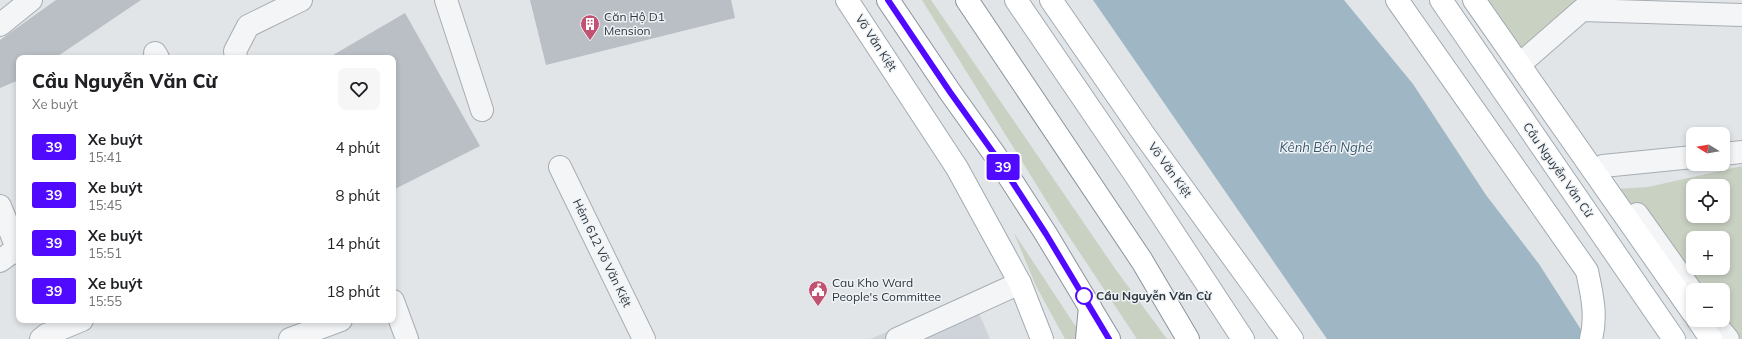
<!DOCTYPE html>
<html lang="vi">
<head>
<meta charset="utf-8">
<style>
	:root { --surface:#fff; --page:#f6f6f6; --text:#202124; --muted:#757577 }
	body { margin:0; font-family:Mulish,sans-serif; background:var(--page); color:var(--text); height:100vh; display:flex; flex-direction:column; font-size:15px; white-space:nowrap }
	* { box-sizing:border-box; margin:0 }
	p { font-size:13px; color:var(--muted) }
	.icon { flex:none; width:22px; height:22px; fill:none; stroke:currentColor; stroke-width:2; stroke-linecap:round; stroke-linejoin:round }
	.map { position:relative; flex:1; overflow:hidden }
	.panel { position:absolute; left:16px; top:55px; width:380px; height:268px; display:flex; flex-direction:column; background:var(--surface); border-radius:8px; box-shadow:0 2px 6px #0003 }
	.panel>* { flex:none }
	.badge { padding:0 8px; border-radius:3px; font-size:14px; line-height:26px }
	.needle { width:26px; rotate:281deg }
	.controls { position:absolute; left:1686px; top:127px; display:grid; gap:8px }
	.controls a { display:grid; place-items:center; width:44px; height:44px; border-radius:8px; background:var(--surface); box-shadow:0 2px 6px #0003; font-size:20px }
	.map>.badge { position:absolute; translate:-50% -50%; box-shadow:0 0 0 2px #fff }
	.round { display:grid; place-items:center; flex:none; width:42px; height:42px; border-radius:8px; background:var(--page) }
	.summary { display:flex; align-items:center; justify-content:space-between; height:68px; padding:0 16px }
	h1 { font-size:19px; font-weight:800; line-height:30px }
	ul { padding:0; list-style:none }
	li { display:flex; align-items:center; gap:12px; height:48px; padding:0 16px }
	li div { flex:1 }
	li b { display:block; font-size:15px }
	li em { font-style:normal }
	li .badge { min-width:44px; font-weight:700; text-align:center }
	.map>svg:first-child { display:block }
	.built { fill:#cfd4da }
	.green { fill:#c9d1c3; fill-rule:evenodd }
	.water { fill:#9fb7c5 }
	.building { fill:#b9bfc5 }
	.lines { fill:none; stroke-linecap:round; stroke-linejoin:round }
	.minor-casing { stroke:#a7adb2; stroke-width:24 }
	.major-casing { stroke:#a2abb3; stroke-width:24 }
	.highway-casing { stroke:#8a949e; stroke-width:24 }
	.minor { stroke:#f3f5f7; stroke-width:22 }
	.major { stroke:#fff; stroke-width:22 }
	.highway { stroke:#fff; stroke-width:22 }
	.line-casing { stroke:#fff; stroke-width:9 }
	.line { stroke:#4f0aff; stroke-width:6 }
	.stop-dot { fill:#fff; stroke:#4f0aff; stroke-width:2 }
	.labels { text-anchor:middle; stroke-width:3; stroke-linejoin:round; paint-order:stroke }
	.poi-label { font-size:12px; fill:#2b353e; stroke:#f0f3f6; text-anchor:start }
	.street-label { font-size:12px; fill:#2b353e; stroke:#f0f3f6 }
	.stop-label { font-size:12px; font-weight:bold; fill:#2b353e; stroke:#f0f3f6; text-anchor:start }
	.water-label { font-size:13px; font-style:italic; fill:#39586f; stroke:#f0f3f6 }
</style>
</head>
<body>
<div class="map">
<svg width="1742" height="339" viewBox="0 0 1742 339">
	<rect width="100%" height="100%" fill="#e1e5e8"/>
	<path class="built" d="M972,297L990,339H870Z"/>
	<g class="green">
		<path d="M922,0H931L1116,270L1167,339H1137L1062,226Z"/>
		<path d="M1487,0H1582L1527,58Z"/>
		<path d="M1742,166V339H1703L1598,190L1648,187ZM1693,186H1723V216H1693ZM1693,238H1723V268H1693ZM1693,290H1723V320H1693Z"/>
		<path d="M1014,233L1084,339H1065L1036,286Z"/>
	</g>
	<path class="water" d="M1093,0H1344L1413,84L1486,195L1539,264L1587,339H1327Z"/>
	<g class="building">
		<path d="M56,0H141L55,58H19V80L0,88V40Z"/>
		<path d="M530,0H731L735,18L546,65Z"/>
		<path d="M405,13L480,146L393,190V58H328Z"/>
	</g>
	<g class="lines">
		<defs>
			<g id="minor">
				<path d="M446,0L482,110"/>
				<path d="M0,25L31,0"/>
				<path d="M155,53L158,58"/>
				<path d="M236,58L235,51L248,26L301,0"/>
				<path d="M1527,58L1582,10L1742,15"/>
				<path d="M1723,154L1742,152"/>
				<path d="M1603,166L1693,157"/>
				<path d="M560,167L644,339"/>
				<path d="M0,206L19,253"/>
				<path d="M1637,214L1693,293"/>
				<path d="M0,261L19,247"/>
				<path d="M393,301L407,339"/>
				<path d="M1712,320L1728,339"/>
				<path d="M41,339L46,335L82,320"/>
				<path d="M290,339L341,320"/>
				<path d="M897,339L1020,283"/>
			</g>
			<g id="major">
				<path d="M847,0L957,168L1020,283L1042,339"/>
				<path d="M1016,0L1136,176L1243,339"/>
				<path d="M1051,0L1145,136L1292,339"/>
				<path d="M1397,0L1587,271C1592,294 1597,316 1591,339"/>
				<path d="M1441,0L1674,339"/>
				<path d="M1474,0L1693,313"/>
				<path d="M1698,320L1711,339"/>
			</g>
			<g id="highway">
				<path d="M888,0L950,92L995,155L1046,234L1109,339"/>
				<path d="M967,0L1142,261L1188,339"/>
				<path d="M1087,339L1090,306"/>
			</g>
		</defs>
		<use href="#minor" class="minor-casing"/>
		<use href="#major" class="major-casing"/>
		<use href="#highway" class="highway-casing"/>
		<use href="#minor" class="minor"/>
		<use href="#major" class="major"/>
		<use href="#highway" class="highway"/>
	</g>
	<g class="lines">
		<defs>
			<path id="line" d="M888,0L950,92L995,155L1046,234L1109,339"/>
		</defs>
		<use href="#line" class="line-casing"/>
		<use href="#line" class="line"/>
	</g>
	<defs>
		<symbol id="building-pin" viewBox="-11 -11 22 30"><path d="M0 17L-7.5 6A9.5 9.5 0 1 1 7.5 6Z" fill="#c15271" stroke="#f0f3f6"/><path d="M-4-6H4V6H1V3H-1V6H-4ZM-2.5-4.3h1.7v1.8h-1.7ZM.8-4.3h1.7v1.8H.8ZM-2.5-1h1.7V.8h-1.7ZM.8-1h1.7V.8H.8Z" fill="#fff"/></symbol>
		<symbol id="civic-pin" viewBox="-11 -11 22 30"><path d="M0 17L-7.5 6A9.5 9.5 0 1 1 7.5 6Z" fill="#c15271" stroke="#f0f3f6"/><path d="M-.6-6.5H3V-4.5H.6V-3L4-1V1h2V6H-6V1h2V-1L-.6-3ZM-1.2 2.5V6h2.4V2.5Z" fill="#fff"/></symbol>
	</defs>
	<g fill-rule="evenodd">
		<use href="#building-pin" x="579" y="13" width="22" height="30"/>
		<use href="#civic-pin" x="807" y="279" width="22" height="30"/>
	</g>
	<circle class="stop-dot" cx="1084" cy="296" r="8"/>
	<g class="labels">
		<g class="poi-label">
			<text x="604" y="21">Căn Hộ D1<tspan x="604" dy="14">Mension</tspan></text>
			<text x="832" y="287">Cau Kho Ward<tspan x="832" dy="14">People's Committee</tspan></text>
		</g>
		<g class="street-label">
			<text transform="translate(876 43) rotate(57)" y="4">Võ Văn Kiệt</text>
			<text transform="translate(1170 170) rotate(54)" y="4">Võ Văn Kiệt</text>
			<text transform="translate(1558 170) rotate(55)" y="4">Cầu Nguyễn Văn Cừ</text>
			<text transform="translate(602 253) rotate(64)" y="4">Hẻm 612 Võ Văn Kiệt</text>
		</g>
		<g class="stop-label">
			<text x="1096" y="300">Cầu Nguyễn Văn Cừ</text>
		</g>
		<g class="water-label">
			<text x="1326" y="152">Kênh Bến Nghé</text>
		</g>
	</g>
</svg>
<div class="controls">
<a><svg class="needle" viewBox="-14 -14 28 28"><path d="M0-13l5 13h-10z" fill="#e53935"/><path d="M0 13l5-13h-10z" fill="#757577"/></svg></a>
<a><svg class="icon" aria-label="locate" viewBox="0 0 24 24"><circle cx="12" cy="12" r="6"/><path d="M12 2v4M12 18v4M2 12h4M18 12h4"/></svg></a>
<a>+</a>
<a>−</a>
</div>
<b class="badge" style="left:1003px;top:167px;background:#4f0aff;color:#fff">39</b>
<section class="panel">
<div class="summary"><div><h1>Cầu Nguyễn Văn Cừ</h1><p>Xe buýt</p></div><a class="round"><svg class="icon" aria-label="heart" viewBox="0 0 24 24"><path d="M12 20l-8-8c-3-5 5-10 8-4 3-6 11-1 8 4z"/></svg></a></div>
<ul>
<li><span class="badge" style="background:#4f0aff;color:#fff">39</span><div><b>Xe buýt</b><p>15:41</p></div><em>4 phút</em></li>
<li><span class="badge" style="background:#4f0aff;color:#fff">39</span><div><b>Xe buýt</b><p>15:45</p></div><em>8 phút</em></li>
<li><span class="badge" style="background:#4f0aff;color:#fff">39</span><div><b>Xe buýt</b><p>15:51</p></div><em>14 phút</em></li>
<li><span class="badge" style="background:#4f0aff;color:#fff">39</span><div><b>Xe buýt</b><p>15:55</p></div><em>18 phút</em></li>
</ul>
</section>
</div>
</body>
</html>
